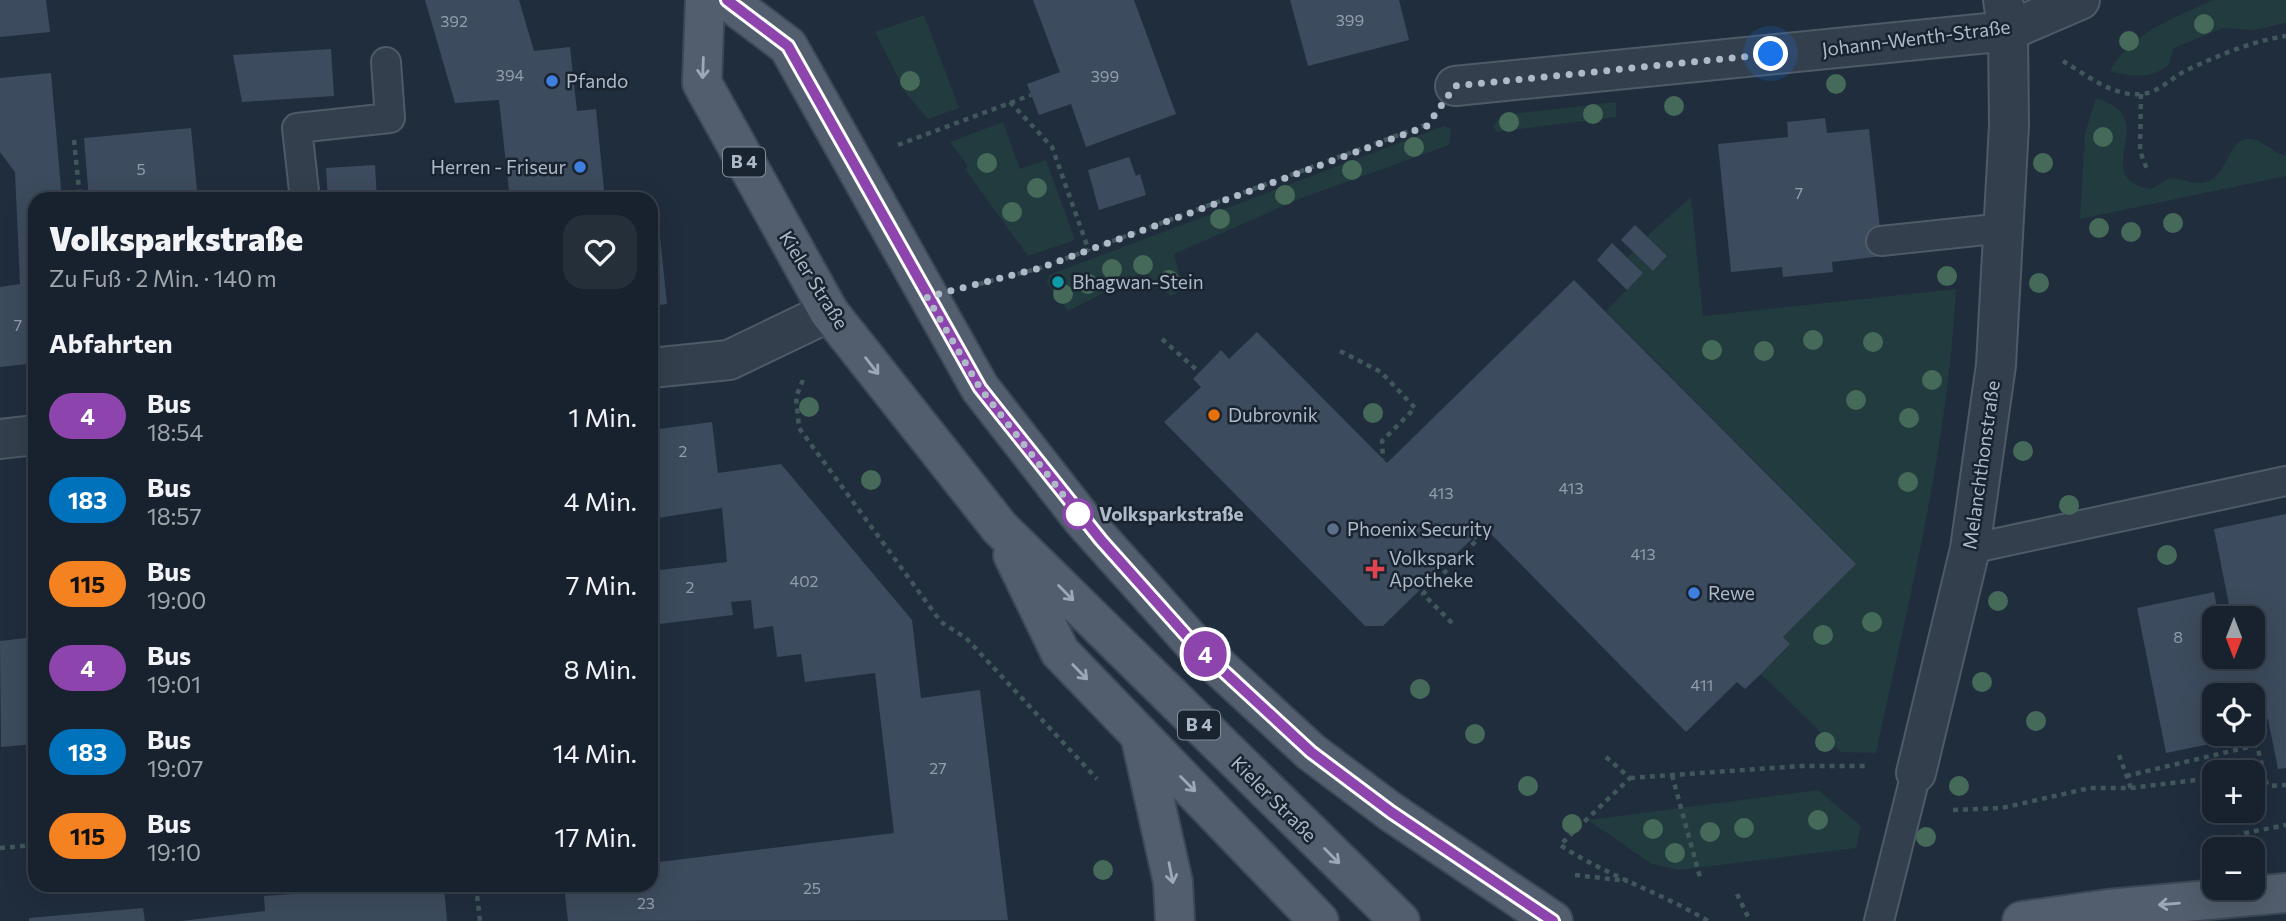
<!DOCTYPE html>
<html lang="de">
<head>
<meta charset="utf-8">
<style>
	:root { --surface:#18222e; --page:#252f3a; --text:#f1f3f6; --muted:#9fa4aa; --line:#363f4a }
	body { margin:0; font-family:Commissioner,sans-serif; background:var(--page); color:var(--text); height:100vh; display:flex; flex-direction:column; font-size:26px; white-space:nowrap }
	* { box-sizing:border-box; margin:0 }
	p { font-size:23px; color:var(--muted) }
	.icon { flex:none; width:38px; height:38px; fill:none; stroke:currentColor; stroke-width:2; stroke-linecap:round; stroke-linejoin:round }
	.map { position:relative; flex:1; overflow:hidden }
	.panel { position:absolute; left:28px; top:192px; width:630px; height:700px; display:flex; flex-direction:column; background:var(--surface); border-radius:21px; box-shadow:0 7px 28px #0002,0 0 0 2px var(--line) }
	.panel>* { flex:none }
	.badge { padding:0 14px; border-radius:23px; font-size:24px; line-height:46px }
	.needle { width:46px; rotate:180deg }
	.buttons { position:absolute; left:2202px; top:606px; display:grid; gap:14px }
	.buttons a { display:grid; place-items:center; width:63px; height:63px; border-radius:14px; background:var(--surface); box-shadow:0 7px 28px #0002,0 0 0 2px var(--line); font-size:35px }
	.you { position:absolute; width:35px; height:35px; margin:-18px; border:5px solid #fff; border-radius:50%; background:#1a73e8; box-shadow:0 0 0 10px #1a73e833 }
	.map>.badge { position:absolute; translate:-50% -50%; box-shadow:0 0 0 4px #fff }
	h2 { padding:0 21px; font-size:26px; line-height:63px }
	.round { display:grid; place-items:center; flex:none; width:74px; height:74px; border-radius:21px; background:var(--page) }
	.head { display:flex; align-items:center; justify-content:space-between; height:119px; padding:0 21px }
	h1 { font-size:33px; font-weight:800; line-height:52px }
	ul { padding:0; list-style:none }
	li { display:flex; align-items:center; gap:21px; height:84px; padding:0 21px }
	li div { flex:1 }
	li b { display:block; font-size:26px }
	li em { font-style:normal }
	li .badge { min-width:77px; font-weight:700; text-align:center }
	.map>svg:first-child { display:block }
	.green { fill:#223b3e }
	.building { fill:#3c4b5d; fill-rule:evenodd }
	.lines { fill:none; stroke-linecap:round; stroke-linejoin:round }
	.service-casing { stroke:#4f5a67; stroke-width:32 }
	.minor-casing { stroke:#4f5a67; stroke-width:42 }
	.primary-casing { stroke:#3d4856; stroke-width:42 }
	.path { stroke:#40585b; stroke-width:4.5; stroke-dasharray:5 5; stroke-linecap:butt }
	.service { stroke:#343f4d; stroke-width:28 }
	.minor { stroke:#343f4d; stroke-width:38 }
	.primary { stroke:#525e6d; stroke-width:38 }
	.tree { fill:#456a59 }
	.oneway { stroke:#9ca8b7 }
	.line-casing { stroke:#fff; stroke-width:16 }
	.line { stroke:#8e44ad; stroke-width:10 }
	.walk { stroke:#afbac9; stroke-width:7; stroke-dasharray:0 12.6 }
	.shop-dot { fill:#3f7fe0; stroke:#1a2431; stroke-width:2.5 }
	.culture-dot { fill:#0f9aa8; stroke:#1a2431; stroke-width:2.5 }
	.food-dot { fill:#e8710a; stroke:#1a2431; stroke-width:2.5 }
	.stop-dot { fill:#fff; stroke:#8e44ad; stroke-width:3.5 }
	.service-dot { fill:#5c6f8a; stroke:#1a2431; stroke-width:2.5 }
	.health-dot { fill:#e0444e; stroke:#1a2431; stroke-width:2.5 }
	.labels { text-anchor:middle; stroke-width:5; stroke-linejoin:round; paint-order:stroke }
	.number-label { font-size:16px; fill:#929eae }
	.shield { fill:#1a2431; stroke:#828d9b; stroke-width:2 }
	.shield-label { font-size:18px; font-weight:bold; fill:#afbac9 }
	.street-label { font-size:19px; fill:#afbac9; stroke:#1a2431 }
	.poi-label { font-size:19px; fill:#afbac9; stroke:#1a2431; text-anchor:start }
	.stop-label { font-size:19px; font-weight:bold; fill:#afbac9; stroke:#1a2431; text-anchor:start }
</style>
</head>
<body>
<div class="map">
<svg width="2286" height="921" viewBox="0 0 2286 921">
	<rect width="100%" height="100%" fill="#202d3d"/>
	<g class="green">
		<path d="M2213,0H2286V23L2255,30L2223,28L2174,48L2168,66C2150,79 2130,77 2110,71C2131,32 2175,18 2213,0Z"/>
		<path d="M924,15L959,108L928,119L906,93L875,32Z"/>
		<path d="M2096,98C2104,101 2114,104 2120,111C2142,136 2097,180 2151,189L2170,178C2183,178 2193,186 2207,182C2229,174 2228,135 2252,139C2264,141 2273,153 2286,156V176L2080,219L2085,133Z"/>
		<path d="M1616,102V117L1496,132L1493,126L1502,115Z"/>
		<path d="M1003,122L1020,169L1046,160L1075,240L1028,256L965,169L968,166L950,142Z"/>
		<path d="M1444,126L1451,129L1449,145L1299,199L1174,254L1183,289L1171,296L1144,272L1068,311L1047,283L1049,275Z"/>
		<path d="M1691,197L1703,316L1956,289C1948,447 1909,599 1876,753L1841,752L1761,674L1790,645L1783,637L1856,564L1606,311L1643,273L1627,257L1633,252L1653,271L1667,257L1647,236Z"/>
		<path d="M1818,790L1861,826L1856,848L1680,870L1652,864L1588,820Z"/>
	</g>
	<g class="building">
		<path d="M0,0H46L50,32L0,37Z"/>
		<path d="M425,0H519L534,51L570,47L577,111L596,109L605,200H510L499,100L455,103Z"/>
		<path d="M1033,0H1134L1176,114L1086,147L1071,104L1039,115L1027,84L1060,72Z"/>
		<path d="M1290,0H1399L1409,40L1308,66Z"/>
		<path d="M331,49L334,96L242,102L233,55Z"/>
		<path d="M51,73L62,200H35V363L0,367V287L20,284L15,172L0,152V78Z"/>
		<path d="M1825,118L1827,133L1869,129L1883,256L1832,262L1833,272L1783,277L1782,267L1731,272L1718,144L1788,137L1787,122Z"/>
		<path d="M191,128L198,200H89L84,138Z"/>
		<path d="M1129,157L1136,176L1140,174L1146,195L1099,210L1088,170Z"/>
		<path d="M375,165L377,200H328L326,168Z"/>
		<path d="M658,218L667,304L651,306V219Z"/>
		<path d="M1635,225L1667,256L1653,271L1621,240Z"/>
		<path d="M1612,243L1643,273L1627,290L1597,260Z"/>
		<path d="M1574,280L1856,564L1783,637L1790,644L1761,674L1745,689L1737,682L1686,732L1484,527L1383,626H1365L1164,422L1201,387L1193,379L1221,350L1229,359L1257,332L1387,463Z"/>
		<path d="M712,422L718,473L781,464L912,620L921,698L980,690L1008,920L568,921L564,886H651V863L894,833L875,673L805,682L801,654L777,657L773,626L754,629L751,600L731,602L733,615L651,625V571L727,562L722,508L651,519V430Z"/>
		<path d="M2286,514V768L2278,769L2268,719L2252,722V695H2214V733H2249V736L2166,753L2137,608L2214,592L2217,608L2229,605L2214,529ZM2214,618H2252V656H2214Z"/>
		<path d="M35,637V744L1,747L0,641Z"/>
		<path d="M335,886H444L447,921H181L265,911L264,896L336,891Z"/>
		<path d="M143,908L145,921H29V918Z"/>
	</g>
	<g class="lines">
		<defs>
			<g id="service">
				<path d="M305,200L297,128L390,118L386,62"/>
				<path d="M1881,241L2004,228"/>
				<path d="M1970,549L2286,481"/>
				<path d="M1879,921L1916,773"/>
			</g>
			<g id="minor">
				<path d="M1455,86L2008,31L2080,0"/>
				<path d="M651,368L729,360L829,312"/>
				<path d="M0,439L35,435"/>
				<path d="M1916,773L1970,549L1996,365L2009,125L2008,31L2003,0"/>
			</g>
			<g id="primary">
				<path d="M705,0L702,83L829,312L1000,528L1400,921"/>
				<path d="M727,0L788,46L980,388L1082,519L1193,643L1311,752L1391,812L1553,921"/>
				<path d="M1013,555L1060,652L1319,921"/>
				<path d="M1140,735L1173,882L1175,921"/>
				<path d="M2022,921L2108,909L2286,893"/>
			</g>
		</defs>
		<use href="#service" class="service-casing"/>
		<use href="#minor" class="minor-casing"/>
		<use href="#primary" class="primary-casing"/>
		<g class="path">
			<path d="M2063,61C2083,73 2107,92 2131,94C2157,97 2168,79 2189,69C2220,55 2252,41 2286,36"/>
			<path d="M2141,94L2140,151L2148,172"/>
			<path d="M1010,102L1052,147L1089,251"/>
			<path d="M74,140L80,200"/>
			<path d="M898,145L1031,95"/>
			<path d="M979,284L1040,268L1428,124"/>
			<path d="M1162,339L1199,372"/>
			<path d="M1340,351L1381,372L1415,408L1382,441L1383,459"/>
			<path d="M803,380L796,397L799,428L941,622L966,638L1097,779"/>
			<path d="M1452,623L1423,594L1478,539L1474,536"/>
			<path d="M2257,721V745L2267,786"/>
			<path d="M2119,755L2131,788"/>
			<path d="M1606,757L1630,778L1560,845C1607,876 1660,892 1708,921"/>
			<path d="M1672,775L1701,881"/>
			<path d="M2126,776L2257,745"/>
			<path d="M1630,778L1801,766H1867"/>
			<path d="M2252,787L2286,785"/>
			<path d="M1953,810L2002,808L2090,788H2131L2196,780L2214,784"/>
			<path d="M2242,810V814"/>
			<path d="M0,848L35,845"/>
			<path d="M2218,848L2245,833L2286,825"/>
			<path d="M1575,875L1628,881"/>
			<path d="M476,886L480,921"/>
			<path d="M1737,894L1750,921"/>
		</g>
		<use href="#service" class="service"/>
		<use href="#minor" class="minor"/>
		<use href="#primary" class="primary"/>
	</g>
	<g class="tree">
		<circle cx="2204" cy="24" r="10"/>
		<circle cx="2129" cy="41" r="10"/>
		<circle cx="910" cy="81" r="10"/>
		<circle cx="1836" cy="84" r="10"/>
		<circle cx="1674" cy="106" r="10"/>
		<circle cx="1593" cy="114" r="10"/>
		<circle cx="1509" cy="122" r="10"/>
		<circle cx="2103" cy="137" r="10"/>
		<circle cx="1414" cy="147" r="10"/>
		<circle cx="987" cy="163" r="10"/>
		<circle cx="2043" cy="163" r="10"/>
		<circle cx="1352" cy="170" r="10"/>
		<circle cx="1037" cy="188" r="10"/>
		<circle cx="1285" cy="195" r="10"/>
		<circle cx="1012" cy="212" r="10"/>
		<circle cx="1220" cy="219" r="10"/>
		<circle cx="2173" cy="223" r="10"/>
		<circle cx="2099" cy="228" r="10"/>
		<circle cx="2131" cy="232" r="10"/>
		<circle cx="1143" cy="265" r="10"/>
		<circle cx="1112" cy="269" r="10"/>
		<circle cx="1947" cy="276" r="10"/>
		<circle cx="1169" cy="280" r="10"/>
		<circle cx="2039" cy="283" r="10"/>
		<circle cx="1088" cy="284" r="10"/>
		<circle cx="1063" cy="294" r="10"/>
		<circle cx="1813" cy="340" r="10"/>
		<circle cx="1873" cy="342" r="10"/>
		<circle cx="1712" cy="350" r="10"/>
		<circle cx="1764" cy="351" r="10"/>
		<circle cx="1932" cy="380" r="10"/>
		<circle cx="1856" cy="400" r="10"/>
		<circle cx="809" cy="407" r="10"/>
		<circle cx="1373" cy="413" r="10"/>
		<circle cx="1909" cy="418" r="10"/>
		<circle cx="2023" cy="451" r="10"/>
		<circle cx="871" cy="480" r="10"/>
		<circle cx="1908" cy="482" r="10"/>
		<circle cx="2069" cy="505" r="10"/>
		<circle cx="2167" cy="555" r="10"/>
		<circle cx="1998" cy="601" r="10"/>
		<circle cx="1872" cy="622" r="10"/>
		<circle cx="1823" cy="635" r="10"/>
		<circle cx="1982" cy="682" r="10"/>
		<circle cx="1420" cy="689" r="10"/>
		<circle cx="2036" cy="721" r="10"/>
		<circle cx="1475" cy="734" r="10"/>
		<circle cx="1825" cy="742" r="10"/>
		<circle cx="1528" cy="786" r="10"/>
		<circle cx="1959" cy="786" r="10"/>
		<circle cx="1818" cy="820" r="10"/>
		<circle cx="1572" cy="824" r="10"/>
		<circle cx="1744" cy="828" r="10"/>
		<circle cx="1653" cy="829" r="10"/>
		<circle cx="1710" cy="832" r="10"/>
		<circle cx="1926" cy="837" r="10"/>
		<circle cx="1675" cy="853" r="10"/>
		<circle cx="1103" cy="870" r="10"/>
	</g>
	<defs><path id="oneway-shaft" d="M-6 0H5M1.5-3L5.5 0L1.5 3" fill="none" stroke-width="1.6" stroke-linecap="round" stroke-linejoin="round" transform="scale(1.75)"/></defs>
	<g class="oneway">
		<use href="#oneway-shaft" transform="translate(703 68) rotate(92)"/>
		<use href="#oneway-shaft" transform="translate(872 366) rotate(52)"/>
		<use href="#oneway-shaft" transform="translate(1066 593) rotate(45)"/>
		<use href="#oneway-shaft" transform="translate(1080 672) rotate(46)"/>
		<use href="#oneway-shaft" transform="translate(1188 784) rotate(45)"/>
		<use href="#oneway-shaft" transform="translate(1332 856) rotate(45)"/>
		<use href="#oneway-shaft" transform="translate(1171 873) rotate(79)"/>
		<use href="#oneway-shaft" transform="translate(2169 904) rotate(175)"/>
	</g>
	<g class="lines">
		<defs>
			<path id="line" d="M727,0L788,46L980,388L1101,540L1193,643L1311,752L1391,812L1553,921"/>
		</defs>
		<use href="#line" class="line-casing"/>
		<use href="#line" class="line"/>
		<path class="walk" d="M1078,514L1082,519L980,388L927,297L1040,268L1427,126L1455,86L1771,54"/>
	</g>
	<g class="shop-dot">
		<circle cx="552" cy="81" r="7"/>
		<circle cx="580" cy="167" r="7"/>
		<circle cx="1694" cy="593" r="7"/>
	</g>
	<circle class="culture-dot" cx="1058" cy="282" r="7"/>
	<circle class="food-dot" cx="1214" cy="415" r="7"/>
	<circle class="stop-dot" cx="1078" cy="514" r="14"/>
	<circle class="service-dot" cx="1333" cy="529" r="7"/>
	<path class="health-dot" d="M1371.5 558.5h7v7h7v7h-7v7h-7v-7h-7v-7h7z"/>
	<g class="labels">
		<g class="number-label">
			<text x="1350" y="26">399</text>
			<text x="454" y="27">392</text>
			<text x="510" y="81">394</text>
			<text x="1105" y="82">399</text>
			<text x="141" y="175">5</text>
			<text x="1799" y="199">7</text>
			<text x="18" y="331">7</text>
			<text x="683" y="457">2</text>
			<text x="1571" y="494">413</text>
			<text x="1441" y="499">413</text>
			<text x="1643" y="560">413</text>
			<text x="804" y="587">402</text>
			<text x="690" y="593">2</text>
			<text x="2178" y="643">8</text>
			<text x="1702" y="691">411</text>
			<text x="938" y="774">27</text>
			<text x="812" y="894">25</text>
			<text x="646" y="909">23</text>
		</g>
		<g class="shield">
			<rect x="723" y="147.5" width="42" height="29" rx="5"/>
			<rect x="1178" y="710.5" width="42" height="29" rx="5"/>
		</g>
		<g class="shield-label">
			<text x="744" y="168">B 4</text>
			<text x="1199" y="731">B 4</text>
		</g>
		<g class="street-label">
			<text transform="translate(1916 38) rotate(-7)" y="7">Johann-Wenth-Straße</text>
			<text transform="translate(814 280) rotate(58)" y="7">Kieler Straße</text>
			<text transform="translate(1981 465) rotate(-82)" y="7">Melanchthonstraße</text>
			<text transform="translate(1274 799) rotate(45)" y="7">Kieler Straße</text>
		</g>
		<g class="poi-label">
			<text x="566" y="88">Pfando</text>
			<text x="566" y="174" text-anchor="end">Herren - Friseur</text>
			<text x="1072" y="289">Bhagwan-Stein</text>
			<text x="1228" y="422">Dubrovnik</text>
			<text x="1347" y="536">Phoenix Security</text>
			<text x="1389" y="565">Volkspark<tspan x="1389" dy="22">Apotheke</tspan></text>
			<text x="1708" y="600">Rewe</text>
		</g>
		<g class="stop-label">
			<text x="1099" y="521">Volksparkstraße</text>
		</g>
	</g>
</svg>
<div class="buttons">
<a><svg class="needle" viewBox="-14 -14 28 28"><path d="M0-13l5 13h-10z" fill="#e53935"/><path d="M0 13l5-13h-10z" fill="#9fa4aa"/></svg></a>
<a><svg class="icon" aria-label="locate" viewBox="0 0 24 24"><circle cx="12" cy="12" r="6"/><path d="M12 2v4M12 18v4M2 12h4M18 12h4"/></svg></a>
<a>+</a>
<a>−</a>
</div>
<div class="you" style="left:1771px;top:54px"></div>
<b class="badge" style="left:1205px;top:654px;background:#8e44ad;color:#fff">4</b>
<section class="panel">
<div class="head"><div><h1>Volksparkstraße</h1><p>Zu Fuß · 2 Min. · 140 m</p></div><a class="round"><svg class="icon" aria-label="heart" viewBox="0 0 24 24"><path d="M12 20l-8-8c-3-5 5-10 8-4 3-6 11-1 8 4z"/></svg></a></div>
<h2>Abfahrten</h2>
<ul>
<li><span class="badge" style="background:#8e44ad;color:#fff">4</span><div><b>Bus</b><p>18:54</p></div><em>1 Min.</em></li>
<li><span class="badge" style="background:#0072bc;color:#fff">183</span><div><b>Bus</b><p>18:57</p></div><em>4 Min.</em></li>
<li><span class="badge" style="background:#f58220;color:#111">115</span><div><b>Bus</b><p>19:00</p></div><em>7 Min.</em></li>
<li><span class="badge" style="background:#8e44ad;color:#fff">4</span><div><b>Bus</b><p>19:01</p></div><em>8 Min.</em></li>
<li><span class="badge" style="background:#0072bc;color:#fff">183</span><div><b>Bus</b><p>19:07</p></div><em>14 Min.</em></li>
<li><span class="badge" style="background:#f58220;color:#111">115</span><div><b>Bus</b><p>19:10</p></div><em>17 Min.</em></li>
</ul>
</section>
</div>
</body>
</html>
